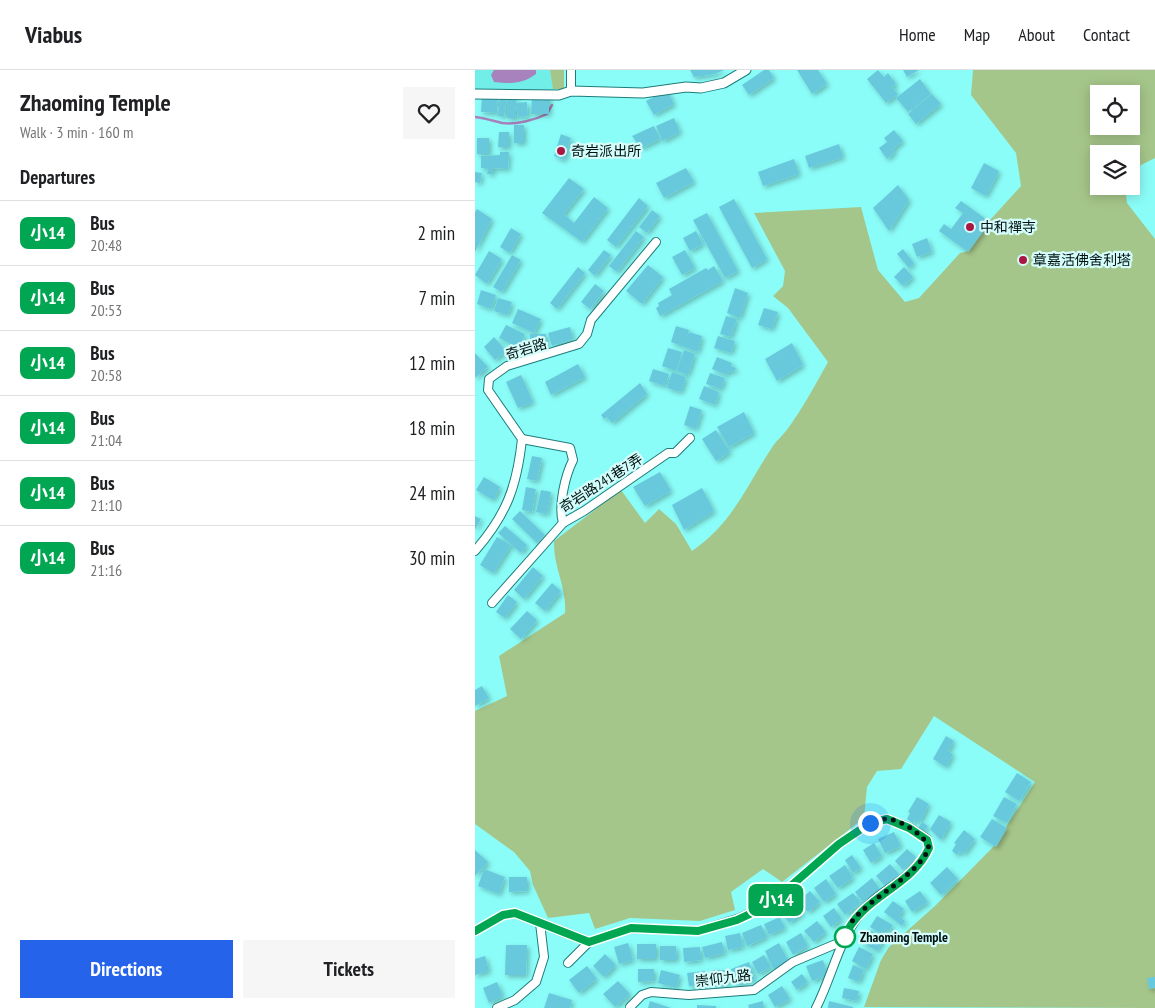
<!DOCTYPE html>
<html lang="en">
<head>
<meta charset="utf-8">
<style>
	:root { --surface:#fff; --page:#f6f6f6; --text:#202124; --muted:#757577; --line:#e0e0e0; --accent:#2563eb }
	body { margin:0; font-family:"PT Sans Narrow","Noto Sans TC",sans-serif; background:var(--page); color:var(--text); height:100vh; display:flex; flex-direction:column; font-size:19px; white-space:nowrap }
	* { box-sizing:border-box; margin:0 }
	p { font-size:16px; color:var(--muted) }
	.icon { flex:none; width:28px; height:28px; fill:none; stroke:currentColor; stroke-width:2; stroke-linecap:round; stroke-linejoin:round }
	.map { position:relative; flex:1; overflow:hidden }
	.panel { display:flex; flex-direction:column; background:var(--surface); width:475px }
	.panel>* { flex:none }
	.badge { padding:0 10px; border-radius:8px; font-size:18px; line-height:32px }
	.fabs { position:absolute; left:615px; top:15px; display:grid; gap:10px }
	.fabs a { display:grid; place-items:center; width:50px; height:50px; border-radius:0px; background:var(--surface); box-shadow:0 2px 12px #0003; font-size:25px }
	.you { position:absolute; width:25px; height:25px; margin:-12px; border:4px solid #fff; border-radius:50%; background:#1a73e8; box-shadow:0 0 0 8px #1a73e833 }
	.map>.badge { position:absolute; translate:-50% -50%; box-shadow:0 0 0 2px #fff }
	h2 { padding:0 20px; font-size:19px; line-height:45px }
	.round { display:grid; place-items:center; flex:none; width:52px; height:52px; border-radius:0px; background:var(--page) }
	.headline { display:flex; align-items:center; justify-content:space-between; height:85px; padding:0 20px }
	h1 { font-size:24px; font-weight:700; line-height:38px }
	.primary-button { display:flex; gap:10px; margin-top:auto; padding:10px 20px }
	.primary-button a { flex:1; height:58px; border-radius:0px; background:var(--accent); color:#fff; font-size:20px; font-weight:700; line-height:58px; text-align:center }
	.primary-button a+a { background:var(--page); color:var(--text) }
	ul { padding:0; list-style:none }
	li { display:flex; align-items:center; gap:15px; height:65px; padding:0 20px; border-top:1px solid var(--line) }
	li div { flex:1 }
	li b { display:block; font-size:19px }
	li em { font-style:normal }
	li .badge { min-width:55px; font-weight:700; text-align:center }
	header { display:flex; align-items:center; gap:30px; box-sizing:border-box; height:70px; padding:0 25px; background:var(--surface); border-bottom:1px solid var(--line) }
	header strong { font-size:24px }
	nav { display:flex; gap:28px; margin-inline-start:auto; font-size:18px }
	main { display:flex; flex:1; min-height:0 }
	.map>svg:first-child { display:block }
	.built { fill:#72eee9 }
	.green { fill:#a5c68a; fill-rule:evenodd }
	.water { fill:#a782bd }
	.lines { fill:none; stroke-linecap:round; stroke-linejoin:round }
	.stream { stroke:#a782bd; stroke-width:2.5 }
	.building { fill:#68c9dd; filter:url(#shadow) }
	.minor-casing { stroke:#1e7c7a; stroke-width:10 }
	.tertiary-casing { stroke:#1e7c7a; stroke-width:11 }
	.minor { stroke:#fff; stroke-width:8 }
	.tertiary { stroke:#fff; stroke-width:9 }
	.line-casing { stroke:#fff; stroke-width:11 }
	.line { stroke:#00a651; stroke-width:8 }
	.walk { stroke:#011; stroke-width:5; stroke-dasharray:0 9 }
	.poi-dot { fill:#ab1642; stroke:#d4fdfb; stroke-width:2 }
	.stop-dot { fill:#fff; stroke:#00a651; stroke-width:2.5 }
	.labels { text-anchor:middle; stroke-width:4.5; stroke-linejoin:round; paint-order:stroke }
	.poi-label { font-size:14px; fill:#011; stroke:#d4fdfb; text-anchor:start }
	.street-label { font-size:14px; fill:#011; stroke:#d4fdfb }
	.stop-label { font-size:14px; font-weight:bold; fill:#011; stroke:#d4fdfb; text-anchor:start }
</style>
</head>
<body>
<header>
<strong>Viabus</strong>
<nav><a>Home</a><a>Map</a><a>About</a><a>Contact</a></nav>
</header>
<main>
<section class="panel">
<div class="headline"><div><h1>Zhaoming Temple</h1><p>Walk · 3 min · 160 m</p></div><a class="round"><svg class="icon" aria-label="heart" viewBox="0 0 24 24"><path d="M12 20l-8-8c-3-5 5-10 8-4 3-6 11-1 8 4z"/></svg></a></div>
<h2>Departures</h2>
<ul>
<li><span class="badge" style="background:#00a651;color:#fff">小14</span><div><b>Bus</b><p>20:48</p></div><em>2 min</em></li>
<li><span class="badge" style="background:#00a651;color:#fff">小14</span><div><b>Bus</b><p>20:53</p></div><em>7 min</em></li>
<li><span class="badge" style="background:#00a651;color:#fff">小14</span><div><b>Bus</b><p>20:58</p></div><em>12 min</em></li>
<li><span class="badge" style="background:#00a651;color:#fff">小14</span><div><b>Bus</b><p>21:04</p></div><em>18 min</em></li>
<li><span class="badge" style="background:#00a651;color:#fff">小14</span><div><b>Bus</b><p>21:10</p></div><em>24 min</em></li>
<li><span class="badge" style="background:#00a651;color:#fff">小14</span><div><b>Bus</b><p>21:16</p></div><em>30 min</em></li>
</ul>
<div class="primary-button"><a>Directions</a><a>Tickets</a></div>
</section>
<div class="map">
<svg width="680" height="938" viewBox="0 0 680 938">
	<defs>
		<filter id="shadow"><feDropShadow dx="2.5" dy="2.5" stdDeviation="2.5" flood-color="#0004"/></filter>
	</defs>
	<rect width="100%" height="100%" fill="#8bfdf8"/>
	<path class="built" d="M0,0H75L79,20H0Z"/>
	<g class="green">
		<path d="M75,0H89V19H78Z"/>
		<path d="M498,0H680V88L656,100V84H624V116H650L652,133L680,169V938L389,937L406,890L414,877L461,835L518,777L560,712L459,646L426,699L402,701L392,717L389,748L307,812L288,799L256,822L260,840L225,851L155,848L120,859L114,843L73,848L58,815L55,801L39,782L0,754V641L32,626L24,586L90,543C92,517 78,497 79,471L146,420L170,453L184,439L201,454L217,481C259,452 271,416 298,376C302,370 307,366 311,361C327,340 340,315 353,292L313,238L298,226L308,216L310,201L279,143L386,137L403,200L430,232L444,228L485,183L490,182L516,149L546,116L541,83L496,25ZM624,24H656V56H624Z"/>
	</g>
	<path class="water" d="M19,0H61V4C48,14 35,14 19,12L16,5Z"/>
	<g class="lines">
		<path class="stream" d="M0,47C10,48 18,51 27,53C41,55 60,50 72,44L77,35"/>
	</g>
	<g class="building">
		<path d="M215,0H249L240,4L219,7Z"/>
		<path d="M289,0H294L299,8L274,25L267,15Z"/>
		<path d="M322,0H343L352,14L337,24Z"/>
		<path d="M403,0L409,7L413,3L421,14L417,17L423,24L411,33L392,9Z"/>
		<path d="M428,0H444L432,7Z"/>
		<path d="M445,9L456,24L433,42L421,28Z"/>
		<path d="M192,20L199,34L179,45L171,31Z"/>
		<path d="M457,24L466,34L441,54L433,44Z"/>
		<path d="M7,26L23,27L22,43L6,42Z"/>
		<path d="M25,26L32,27L29,46H23Z"/>
		<path d="M57,26H74V44H56Z"/>
		<path d="M32,28H42L41,33L52,32L53,46L43,47L41,35V48H32Z"/>
		<path d="M199,48L205,62L188,71L181,56Z"/>
		<rect x="39" y="55" width="10" height="18"/>
		<path d="M179,56L185,69L166,78L157,66Z"/>
		<path d="M419,60L428,71L418,79L420,82L412,89L404,78L412,72L409,68Z"/>
		<path d="M24,62H34V77H23Z"/>
		<path d="M86,64L96,68L89,90L79,86Z"/>
		<rect x="2" y="68" width="12" height="16"/>
		<path d="M364,74L368,87L334,98L330,86Z"/>
		<path d="M25,82H34L33,99L18,98V104H12L13,99L6,98V86L25,85Z"/>
		<path d="M319,89L324,104L288,116L283,102Z"/>
		<path d="M509,93L524,101L511,126L496,118Z"/>
		<path d="M211,98L219,112L189,128L181,113Z"/>
		<path d="M0,102L7,103L5,113L0,112Z"/>
		<path d="M94,108L109,119L89,144L99,153L119,127L133,138L107,172L67,143Z"/>
		<path d="M423,115L434,130L414,161L398,138Z"/>
		<path d="M164,128L173,136L141,177L132,170Z"/>
		<path d="M259,129L292,189L277,198L244,137Z"/>
		<path d="M486,131L515,152L493,182L464,161L469,154L476,159L488,143L480,138Z"/>
		<path d="M2,139L17,149L0,182V142Z"/>
		<path d="M177,140L185,146L172,163L164,157Z"/>
		<path d="M232,143L263,201L250,208L218,150Z"/>
		<path d="M36,158L46,164L35,183L25,177Z"/>
		<path d="M161,161L169,167L142,202L134,196Z"/>
		<path d="M221,161L228,174L215,181L208,168Z"/>
		<path d="M452,168L457,182L442,187L437,174Z"/>
		<path d="M428,179L439,193L434,198L422,184Z"/>
		<path d="M129,180L136,185L120,206L113,200Z"/>
		<path d="M210,180L220,198L207,205L197,187Z"/>
		<path d="M14,181L27,189L12,214L0,205Z"/>
		<path d="M37,185L46,190L27,222L18,217Z"/>
		<path d="M173,195L188,207L167,234L151,221Z"/>
		<path d="M239,196L248,211L185,246L181,238L184,236L183,233L197,225L194,219L231,198L233,200Z"/>
		<path d="M103,197L110,203L82,239L75,233Z"/>
		<path d="M429,197L438,207L428,216L419,207Z"/>
		<path d="M120,214L129,221L115,239L106,232Z"/>
		<path d="M260,218L273,223L265,248L252,243Z"/>
		<path d="M6,220L21,225L16,239L2,234Z"/>
		<path d="M23,228L37,232L33,245L19,241Z"/>
		<path d="M289,238L303,242L297,259L283,255Z"/>
		<path d="M43,239L66,249L59,263L37,253Z"/>
		<path d="M251,246L262,249L256,267L245,264Z"/>
		<path d="M31,255L50,264L44,278L24,268Z"/>
		<path d="M201,256L214,260L211,270L214,262L227,266L223,282L196,272Z"/>
		<path d="M95,257L98,269L77,276L73,263Z"/>
		<path d="M55,264H71V279L55,278Z"/>
		<path d="M243,266L260,271L256,283L239,278Z"/>
		<path d="M19,267L31,281L20,290L9,277Z"/>
		<path d="M317,273L328,295L302,311L290,289Z"/>
		<path d="M193,278L207,282L201,301L187,296Z"/>
		<path d="M209,280L220,284L213,305L202,301Z"/>
		<path d="M0,283L13,297L0,308Z"/>
		<path d="M242,287L257,293L256,296L261,298L259,302L254,301L252,305L237,299Z"/>
		<path d="M103,294L110,307L76,325L70,312Z"/>
		<path d="M178,299L194,304L190,316L174,311Z"/>
		<path d="M197,302L211,307L206,322L192,318Z"/>
		<path d="M235,303L250,308L246,319L231,314Z"/>
		<path d="M46,305L58,332L43,338L31,312Z"/>
		<path d="M165,313L172,324L137,353L132,347L129,349L126,345Z"/>
		<path d="M229,316L244,322L240,335L224,329Z"/>
		<path d="M215,336L227,340L221,359L209,355Z"/>
		<path d="M269,342L279,363L254,377L242,357Z"/>
		<path d="M241,360L255,382L241,391L227,369Z"/>
		<path d="M57,386L67,388L62,411L52,409Z"/>
		<path d="M185,402L196,421L170,436L158,417Z"/>
		<path d="M9,407L25,417L18,430L1,420Z"/>
		<path d="M51,417L61,419L57,442L47,440Z"/>
		<path d="M227,418L239,441L209,460L197,435Z"/>
		<path d="M66,420L76,422L72,444L61,442Z"/>
		<path d="M45,441L70,465L62,473L37,449Z"/>
		<path d="M0,446L6,449L0,460Z"/>
		<path d="M30,456L52,475L46,483L23,463Z"/>
		<path d="M22,467L36,475L18,503L5,495Z"/>
		<path d="M58,497L68,506L49,529L39,520Z"/>
		<path d="M77,513L86,521L70,541L60,533Z"/>
		<path d="M33,525L42,532L30,548L21,542Z"/>
		<path d="M52,541L62,550L46,569L35,559Z"/>
		<path d="M7,616L14,628L0,636V620Z"/>
		<path d="M471,666L479,671L473,681L478,684L471,697L458,689Z"/>
		<path d="M542,703L556,712L544,731L530,722Z"/>
		<path d="M442,727L454,734L445,752L440,750L438,753L432,749L435,743L433,742Z"/>
		<path d="M529,727L542,734L532,753L518,746Z"/>
		<path d="M464,745L476,752L466,770L455,759Z"/>
		<path d="M517,749L532,758L521,777L505,767Z"/>
		<path d="M447,752L453,756L449,762L443,758Z"/>
		<path d="M489,760L500,769L489,784L485,781L482,785L477,781L481,774L479,773Z"/>
		<path d="M419,762L426,776L410,783L403,769Z"/>
		<path d="M399,773L407,786L396,793L388,780Z"/>
		<path d="M432,779L441,787L428,800L420,791Z"/>
		<path d="M0,780L13,792L0,806Z"/>
		<path d="M377,785L386,798L378,803L370,790Z"/>
		<path d="M415,794L424,804L410,816L401,806Z"/>
		<path d="M370,795L378,808L363,818L354,806Z"/>
		<path d="M472,797L483,809L466,825L455,813Z"/>
		<path d="M9,799L30,807L24,824L3,816Z"/>
		<path d="M34,807H52V821L34,822Z"/>
		<path d="M397,808L405,819L388,832L380,822Z"/>
		<path d="M351,809L361,824L349,832L339,818Z"/>
		<path d="M335,821L345,832L333,842L324,831Z"/>
		<path d="M445,821L453,832L437,842L430,831Z"/>
		<path d="M378,823L386,833L370,845L362,834Z"/>
		<path d="M418,831L429,839L424,846L430,851L427,856L409,842Z"/>
		<path d="M321,833L328,843L314,853L307,843Z"/>
		<path d="M359,838L367,849L356,857L348,846Z"/>
		<path d="M402,846L418,855L414,861L410,859L407,864L395,857Z"/>
		<path d="M305,847L310,858L294,865L289,854Z"/>
		<path d="M342,851L351,862L339,872L329,861Z"/>
		<path d="M286,855L292,867L272,876L267,863Z"/>
		<path d="M393,859L409,868L402,881L386,872Z"/>
		<path d="M265,863L268,877L253,880L250,866Z"/>
		<path d="M326,863L333,876L318,885L311,872Z"/>
		<path d="M247,872L250,883L230,888L227,877Z"/>
		<path d="M153,873L158,890L144,894L139,877Z"/>
		<path d="M304,873L314,892L299,900L290,881Z"/>
		<rect x="162" y="874" width="19" height="15"/>
		<path d="M31,875H52L51,905H30Z"/>
		<path d="M185,876H201L202,890H185Z"/>
		<path d="M225,877L226,890L209,892L208,878Z"/>
		<path d="M384,877L398,884L391,899L377,891Z"/>
		<path d="M130,884L141,895L129,907L118,896Z"/>
		<path d="M289,885L296,897L283,904L277,892Z"/>
		<path d="M10,886L14,901L0,905V889Z"/>
		<path d="M348,890L353,905L337,911L331,896Z"/>
		<path d="M274,892L280,909L261,915L256,899Z"/>
		<path d="M378,895L389,900L384,912L373,908Z"/>
		<path d="M112,896L122,909L104,923L94,910Z"/>
		<path d="M163,899H179V911L163,912Z"/>
		<path d="M186,900L205,905L201,918L183,913Z"/>
		<path d="M236,900H252L253,914L236,915Z"/>
		<path d="M230,901L231,915L214,916L212,903Z"/>
		<path d="M327,904L333,912L322,920L316,912Z"/>
		<path d="M680,907V918L674,919L672,908Z"/>
		<path d="M143,911L155,924L140,937L128,924Z"/>
		<path d="M22,912L28,926L14,933L8,918Z"/>
		<path d="M307,916L315,929L300,937L293,925Z"/>
		<path d="M369,918L384,921L382,931L367,928Z"/>
		<path d="M74,923L97,930L95,938H69Z"/>
		<path d="M175,931L196,938H173Z"/>
		<path d="M288,931L289,938H274L273,935Z"/>
		<path d="M354,931L378,937V938H353Z"/>
		<path d="M222,935L241,936V938H222Z"/>
	</g>
	<g class="lines">
		<defs>
			<g id="minor">
				<path d="M96,21V0"/>
				<path d="M47,369L95,378L98,390C90,406 83,436 88,453"/>
				<path d="M0,481C32,444 42,416 47,369L13,320L14,309L32,296L104,274L112,264L116,250L181,172"/>
				<path d="M17,533L88,453L109,441L193,383H200L215,368"/>
				<path d="M0,861L28,845L40,843L114,872"/>
				<path d="M93,893L114,872L156,858L223,861L262,849L294,835L364,774L395,753L412,749L435,758L452,769L454,778C441,809 405,818 385,844C363,872 357,907 341,938"/>
				<path d="M155,937L167,925L176,922L214,925L279,920L318,892L368,871"/>
				<path d="M22,938L40,930L61,912L69,887L65,853"/>
			</g>
			<path id="tertiary" d="M0,24L84,25L96,21L168,23L211,17L226,18L249,13L271,0"/>
		</defs>
		<use href="#minor" class="minor-casing"/>
		<use href="#tertiary" class="tertiary-casing"/>
		<use href="#minor" class="minor"/>
		<use href="#tertiary" class="tertiary"/>
	</g>
	<g class="lines">
		<defs>
			<path id="line" d="M0,861L28,845L40,843L114,872L156,858L223,861L262,850L294,835L364,774L395,753L412,749L434,758L452,770L454,778C437,817 385,827 369,868"/>
		</defs>
		<use href="#line" class="line-casing"/>
		<use href="#line" class="line"/>
		<path class="walk" d="M370,867C374,836 440,812 454,778C451,766 424,748 410,749C405,750 400,752 395,753"/>
	</g>
	<g class="poi-dot">
		<circle cx="86" cy="81" r="5"/>
		<circle cx="495" cy="157" r="5"/>
		<circle cx="548" cy="190" r="5"/>
	</g>
	<circle class="stop-dot" cx="370" cy="867" r="10"/>
	<g class="labels">
		<g class="poi-label">
			<text x="96" y="86">奇岩派出所</text>
			<text x="505" y="162">中和禪寺</text>
			<text x="558" y="195">章嘉活佛舍利塔</text>
		</g>
		<g class="street-label">
			<text transform="translate(51 279) rotate(-17)" y="5">奇岩路</text>
			<text transform="translate(126 413) rotate(-33)" y="5">奇岩路241巷7弄</text>
			<text transform="translate(248 908) rotate(-7)" y="5">崇仰九路</text>
		</g>
		<g class="stop-label">
			<text x="385" y="872">Zhaoming Temple</text>
		</g>
	</g>
</svg>
<div class="fabs">
<a><svg class="icon" aria-label="locate" viewBox="0 0 24 24"><circle cx="12" cy="12" r="6"/><path d="M12 2v4M12 18v4M2 12h4M18 12h4"/></svg></a>
<a><svg class="icon" aria-label="layers" viewBox="0 0 24 24"><path d="M12 4l9 5-9 5-9-5zM3 14l9 5 9-5"/></svg></a>
</div>
<div class="you" style="left:395px;top:753px"></div>
<b class="badge" style="left:301px;top:830px;background:#00a651;color:#fff">小14</b>
</div>
</main>
</body>
</html>
